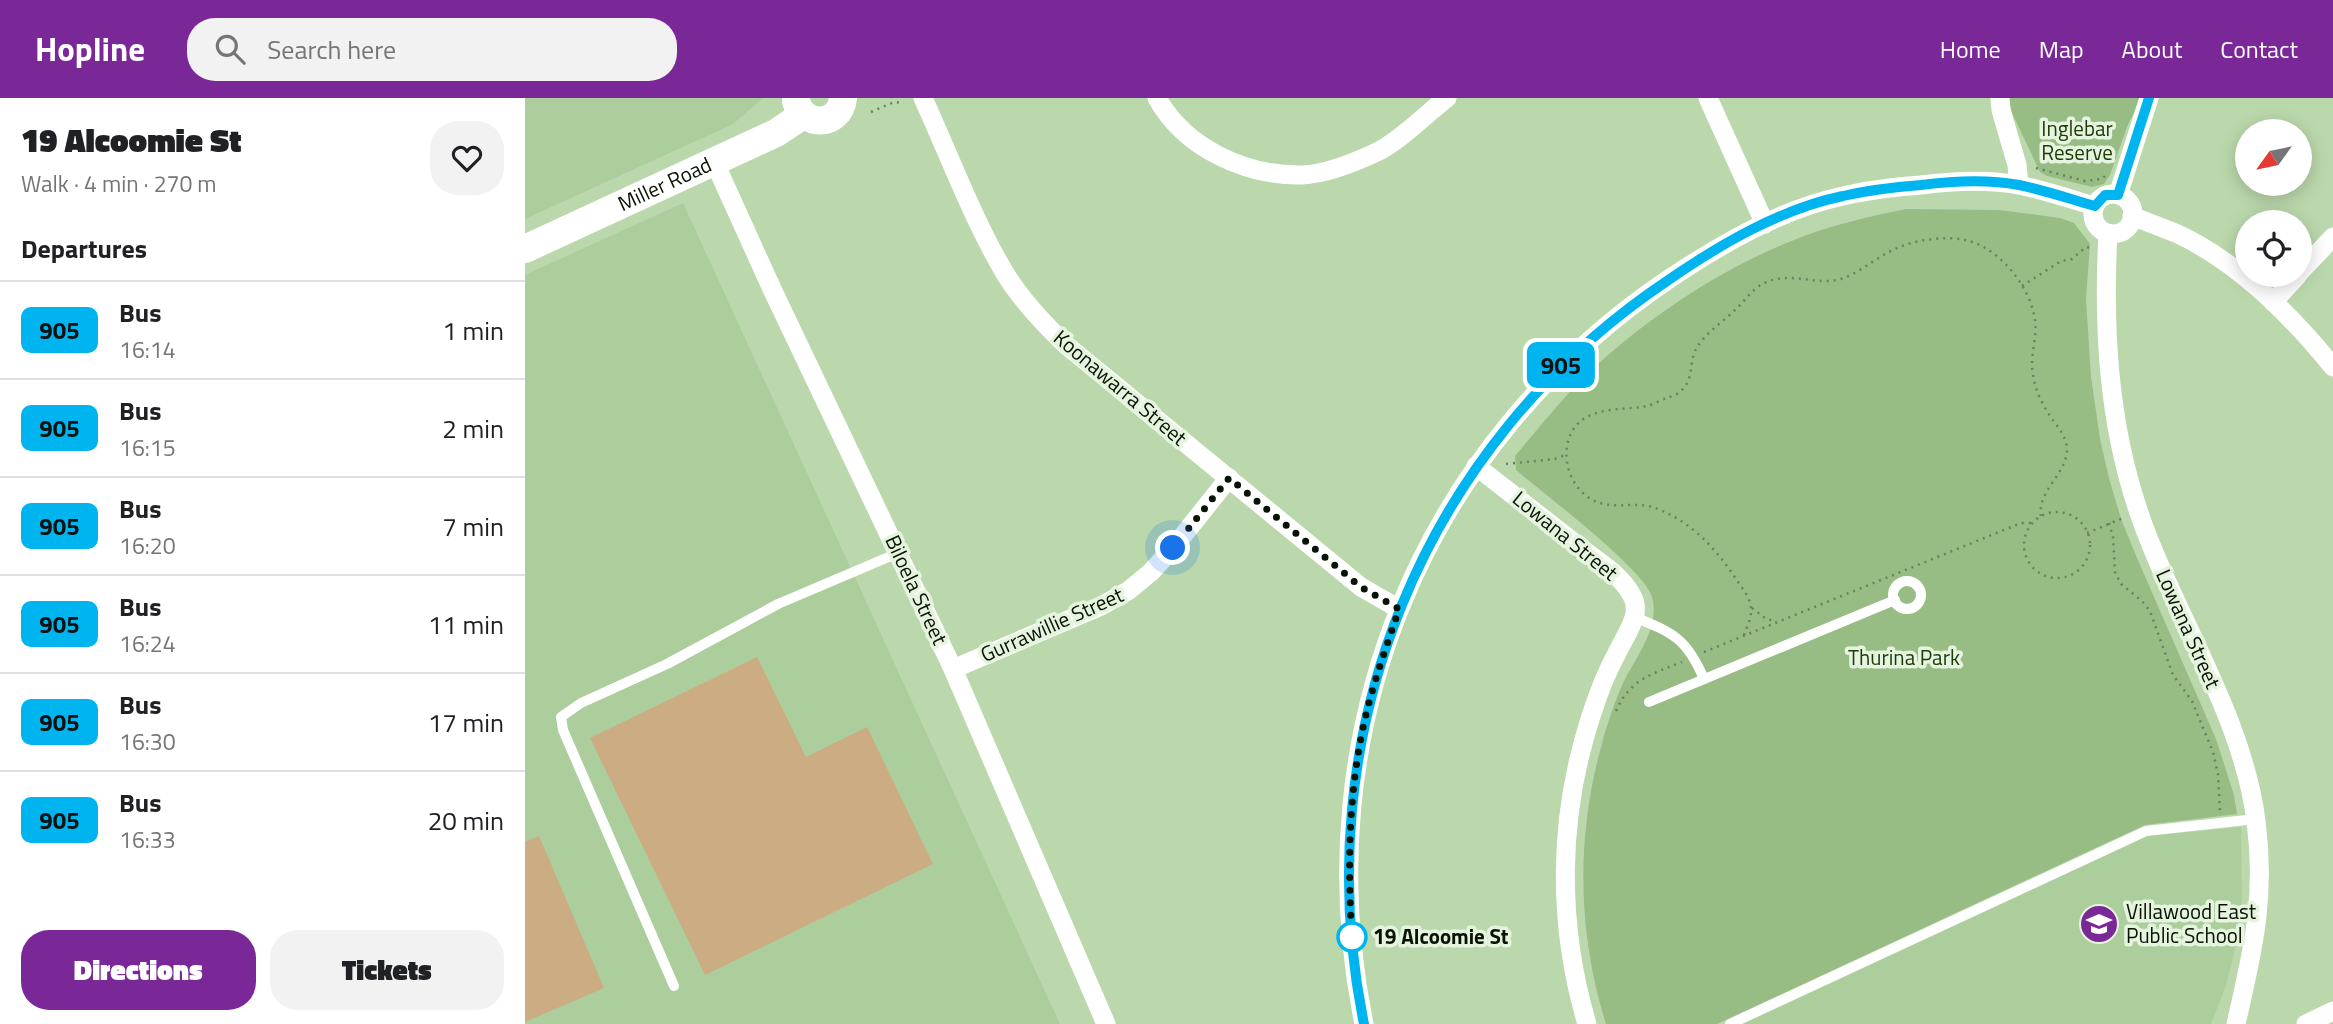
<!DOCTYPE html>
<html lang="en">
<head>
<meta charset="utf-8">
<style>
	:root { --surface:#fff; --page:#f2f2f2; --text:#202124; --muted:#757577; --line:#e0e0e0; --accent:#7a2898 }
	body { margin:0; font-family:"Titillium Web",sans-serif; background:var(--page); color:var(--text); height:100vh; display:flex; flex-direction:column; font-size:26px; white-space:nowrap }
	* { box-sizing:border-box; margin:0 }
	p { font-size:23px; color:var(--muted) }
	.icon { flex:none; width:38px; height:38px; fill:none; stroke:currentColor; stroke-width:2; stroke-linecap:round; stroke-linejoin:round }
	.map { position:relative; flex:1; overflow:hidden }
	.details { display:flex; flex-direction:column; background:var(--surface); width:525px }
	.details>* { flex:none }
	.badge { padding:0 14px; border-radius:10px; font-size:24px; line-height:46px }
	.needle { width:46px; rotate:237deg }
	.controls { position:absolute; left:1710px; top:21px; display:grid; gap:14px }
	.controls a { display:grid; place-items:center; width:77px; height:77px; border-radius:50%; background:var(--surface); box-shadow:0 4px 18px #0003; font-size:35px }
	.you { position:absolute; width:35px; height:35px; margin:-18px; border:5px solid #fff; border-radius:50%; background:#1a73e8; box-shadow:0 0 0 10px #1a73e833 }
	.map>.badge { position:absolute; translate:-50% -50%; box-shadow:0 0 0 4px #fff }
	h2 { padding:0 21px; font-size:26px; line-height:63px }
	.round { display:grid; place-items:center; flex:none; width:74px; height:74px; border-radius:28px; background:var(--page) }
	.head { display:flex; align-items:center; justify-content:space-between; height:119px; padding:0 21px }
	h1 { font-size:33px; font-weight:800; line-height:52px }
	.button { display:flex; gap:14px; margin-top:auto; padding:14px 21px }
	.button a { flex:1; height:80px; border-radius:28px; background:var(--accent); color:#fff; font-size:28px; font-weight:800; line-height:80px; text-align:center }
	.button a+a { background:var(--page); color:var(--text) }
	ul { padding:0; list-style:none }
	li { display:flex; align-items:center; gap:21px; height:98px; padding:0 21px; border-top:2px solid var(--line) }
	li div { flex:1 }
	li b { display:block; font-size:26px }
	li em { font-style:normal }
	li .badge { min-width:77px; font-weight:700; text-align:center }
	header { display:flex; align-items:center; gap:42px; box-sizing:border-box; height:98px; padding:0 35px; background:var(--accent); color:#fff }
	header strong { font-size:33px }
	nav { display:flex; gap:38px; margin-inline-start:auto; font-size:24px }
	.search { width:490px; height:63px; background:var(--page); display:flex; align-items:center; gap:18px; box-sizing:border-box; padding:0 24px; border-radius:28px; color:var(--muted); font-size:26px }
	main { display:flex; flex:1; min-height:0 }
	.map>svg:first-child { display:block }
	.built { fill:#accd9c }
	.green { fill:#97bc84 }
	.building { fill:#ccad83 }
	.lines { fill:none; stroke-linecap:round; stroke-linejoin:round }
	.path { stroke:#6c8162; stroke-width:2.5; stroke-dasharray:2 5; stroke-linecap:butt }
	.service { stroke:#fff; stroke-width:10 }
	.minor { stroke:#fff; stroke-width:19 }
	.secondary { stroke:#fff; stroke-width:28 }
	.line-casing { stroke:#fff; stroke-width:16 }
	.line { stroke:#00b5ef; stroke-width:10 }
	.walk { stroke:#091304; stroke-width:7; stroke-dasharray:0 12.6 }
	.stop-dot { fill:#fff; stroke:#00b5ef; stroke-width:3.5 }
	.labels { text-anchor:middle; stroke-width:7; stroke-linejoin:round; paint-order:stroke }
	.park-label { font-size:21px; fill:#1d3b09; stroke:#e5f4de }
	.street-label { font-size:21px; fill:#091304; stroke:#e5f4de }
	.poi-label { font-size:21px; fill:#091304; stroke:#e5f4de; text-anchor:start }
	.stop-label { font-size:21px; font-weight:bold; fill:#091304; stroke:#e5f4de; text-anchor:start }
</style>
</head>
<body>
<header>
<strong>Hopline</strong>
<div class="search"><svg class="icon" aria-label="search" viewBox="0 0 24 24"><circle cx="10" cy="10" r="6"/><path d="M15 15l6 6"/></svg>Search here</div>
<nav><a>Home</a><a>Map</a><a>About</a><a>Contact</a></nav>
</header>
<main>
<section class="details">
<div class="head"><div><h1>19 Alcoomie St</h1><p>Walk · 4 min · 270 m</p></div><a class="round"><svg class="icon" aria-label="heart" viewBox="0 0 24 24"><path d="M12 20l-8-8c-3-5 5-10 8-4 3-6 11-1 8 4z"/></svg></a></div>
<h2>Departures</h2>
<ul>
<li><span class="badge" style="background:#00b5ef;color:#111">905</span><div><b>Bus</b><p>16:14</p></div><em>1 min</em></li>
<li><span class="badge" style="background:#00b5ef;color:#111">905</span><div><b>Bus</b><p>16:15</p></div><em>2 min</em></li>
<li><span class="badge" style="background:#00b5ef;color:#111">905</span><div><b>Bus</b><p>16:20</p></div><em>7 min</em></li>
<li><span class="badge" style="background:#00b5ef;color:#111">905</span><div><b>Bus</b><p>16:24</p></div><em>11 min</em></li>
<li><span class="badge" style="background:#00b5ef;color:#111">905</span><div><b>Bus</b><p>16:30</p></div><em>17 min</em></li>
<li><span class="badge" style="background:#00b5ef;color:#111">905</span><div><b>Bus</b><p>16:33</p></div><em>20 min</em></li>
</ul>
<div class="button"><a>Directions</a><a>Tickets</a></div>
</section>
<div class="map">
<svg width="1808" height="926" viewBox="0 0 1808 926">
	<rect width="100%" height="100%" fill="#bbd8ac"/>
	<g class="built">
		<path d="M0,0H238L208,26L0,121Z"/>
		<path d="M158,105L535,926H0V177Z"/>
		<path d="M1716,729L1717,809L1712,843L1701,887L1686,926H1218L1623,738Z"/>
	</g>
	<g class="green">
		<path d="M1484,0H1616L1602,29L1585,77L1579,86L1567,89L1522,78L1515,74L1487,15Z"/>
		<path d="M1381,111L1474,112L1535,120L1549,125L1565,146L1561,201L1566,279L1575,341L1584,380L1596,421L1612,460L1691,641L1709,697L1712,716L1620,727L1192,926H1081C1053,837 1051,743 1075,653C1080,632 1087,612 1095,592C1107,563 1136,532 1127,499C1119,471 1018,395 991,372L990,358C1013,331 1035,303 1060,278C1119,222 1193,172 1269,142C1305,127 1343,119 1381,111Z"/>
	</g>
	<g class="building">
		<path d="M232,559L281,659L342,629L408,766L180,877L65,640Z"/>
		<path d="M14,738L79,890L0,924V744Z"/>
	</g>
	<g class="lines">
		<g class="path">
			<path d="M346,14L369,4L379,5"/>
			<path d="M1511,70L1560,83L1577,81L1581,77"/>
			<path d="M1497,188L1536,163L1547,161L1561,149L1566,150"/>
			<path d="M981,366L1030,361L1040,357"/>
			<circle cx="1532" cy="447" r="33"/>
			<path d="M1584,425L1588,439L1590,474L1596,486L1617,503L1625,513L1648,577L1667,603L1688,654L1693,676L1695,713"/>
			<path d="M1562,435L1598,420"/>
			<path d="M1227,510L1240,520L1251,524"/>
			<path d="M1219,537C1222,529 1227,519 1226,510C1225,499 1217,490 1211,481C1191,451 1168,425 1133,411C1115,403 1097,410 1079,406C1050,400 1035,366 1044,340C1056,307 1094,313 1122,308C1129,306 1136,302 1142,300C1147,298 1154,296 1157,292C1169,280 1164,264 1171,251C1180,235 1198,224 1211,211C1219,204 1225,194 1234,188C1263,170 1289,189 1316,181C1339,173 1357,154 1380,147C1398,141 1422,138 1440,142C1472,148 1503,186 1509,217C1514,237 1504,257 1508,277C1510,290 1515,302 1522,313C1529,326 1542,336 1542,352C1541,377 1512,393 1516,418"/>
			<path d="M1179,554L1496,425H1507"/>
			<path d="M1091,613C1105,581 1127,576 1157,564"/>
		</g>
		<g class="service">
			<circle cx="1382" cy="497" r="14"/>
			<path d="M1109,519C1149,535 1162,541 1179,581"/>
			<path d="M1124,604L1370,502"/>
			<path d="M149,888L38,632L36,619L56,605L142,566L253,506L373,455"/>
			<path d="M1205,926L1621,733L1731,721"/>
		</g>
		<g class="minor">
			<path d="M398,0C425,59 448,122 481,177C498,204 519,226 541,247L836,489L874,511"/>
			<path d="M632,0C660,50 720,78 777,77C803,76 831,64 854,53C877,41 901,16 922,0"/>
			<path d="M1183,0L1240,126"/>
			<path d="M1475,0L1476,12L1492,67L1494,87"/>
			<path d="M189,63L247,191L428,571L581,926"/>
			<circle cx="1588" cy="116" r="20"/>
			<path d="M1593,97L1624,0"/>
			<path d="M1607,118C1622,124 1638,130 1653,136C1714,165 1766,217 1808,269"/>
			<path d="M1583,135C1578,229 1583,322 1613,412C1647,513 1718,617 1731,723C1741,799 1728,852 1711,926"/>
			<path d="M1774,175L1808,139"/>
			<path d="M1748,204L1773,177"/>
			<path d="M951,368C986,395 1021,423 1056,450C1072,463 1096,477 1106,496C1110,502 1111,509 1110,516C1107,530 1098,542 1092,555C1081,575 1073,596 1066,618C1033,719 1032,825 1062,926"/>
			<path d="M428,571L576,508L603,493L626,474L648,450L704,380"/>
			<path d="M839,926C779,632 898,345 1147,179C1198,145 1257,111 1318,98C1343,92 1370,89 1396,87C1427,83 1462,81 1494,87C1519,92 1545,101 1570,108"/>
			<path d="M1781,926L1808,913"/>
		</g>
		<g class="secondary">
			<path d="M271,3C278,30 315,29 318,0"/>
			<path id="s1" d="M0,151L251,35L278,17"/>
		</g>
	</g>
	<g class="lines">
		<defs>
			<path id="line" d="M839,926C780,638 897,347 1142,183C1194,147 1255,111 1318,98C1344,92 1370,89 1396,87C1427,83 1462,81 1494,87C1519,92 1545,101 1570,108L1580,97H1593L1624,0"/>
		</defs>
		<use href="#line" class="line-casing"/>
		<use href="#line" class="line"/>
		<path class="walk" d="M648,450L704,380L836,489L874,511C860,553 844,596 836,640C823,707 823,774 827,843V839"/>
	</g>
	<defs>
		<symbol id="school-disc" viewBox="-11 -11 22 22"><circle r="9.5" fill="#7a2898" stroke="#e5f4de"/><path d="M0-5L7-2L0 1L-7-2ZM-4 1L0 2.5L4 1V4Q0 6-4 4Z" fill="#fff"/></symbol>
	</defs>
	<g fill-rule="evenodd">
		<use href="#school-disc" x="1552" y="804" width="44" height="44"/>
	</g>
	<circle class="stop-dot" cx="827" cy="839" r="14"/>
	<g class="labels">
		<g class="park-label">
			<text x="1552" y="38">Inglebar<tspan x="1552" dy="24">Reserve</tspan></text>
			<text x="1379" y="567">Thurina Park</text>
		</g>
		<g class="street-label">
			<text dy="7" stroke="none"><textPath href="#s1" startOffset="154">Miller Road</textPath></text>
			<text transform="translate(595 290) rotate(40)" y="7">Koonawarra Street</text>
			<text transform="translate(1040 438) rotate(39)" y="7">Lowana Street</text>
			<text transform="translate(391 492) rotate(65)" y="7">Biloela Street</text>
			<text transform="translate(527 527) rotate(-24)" y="7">Gurrawillie Street</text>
			<text transform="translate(1663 531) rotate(66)" y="7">Lowana Street</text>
		</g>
		<g class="poi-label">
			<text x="1601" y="821">Villawood East<tspan x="1601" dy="24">Public School</tspan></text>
		</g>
		<g class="stop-label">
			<text x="848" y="846">19 Alcoomie St</text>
		</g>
	</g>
</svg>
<div class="controls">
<a><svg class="needle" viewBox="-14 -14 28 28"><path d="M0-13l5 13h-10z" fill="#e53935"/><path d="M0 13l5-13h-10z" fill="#757577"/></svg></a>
<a><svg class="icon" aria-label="locate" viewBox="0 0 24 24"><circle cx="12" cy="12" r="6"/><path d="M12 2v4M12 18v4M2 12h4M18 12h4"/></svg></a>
</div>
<div class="you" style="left:648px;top:450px"></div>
<b class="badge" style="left:1036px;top:267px;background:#00b5ef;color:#111">905</b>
</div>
</main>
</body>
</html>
